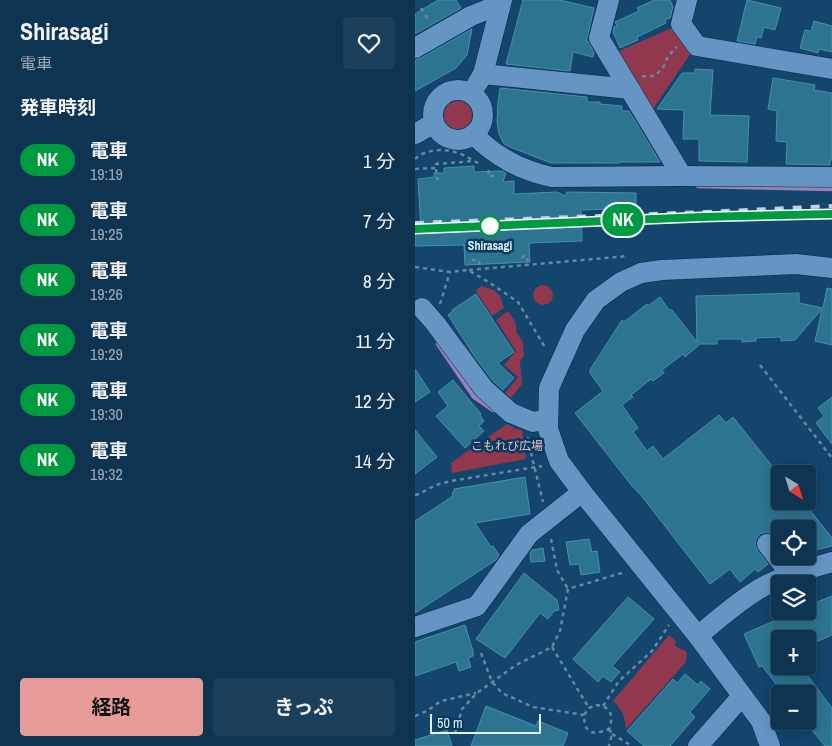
<!DOCTYPE html>
<html lang="ja">
<head>
<meta charset="utf-8">
<style>
	:root { --surface:#0e3452; --page:#1c3f5c; --text:#f1f3f6; --muted:#9baab8; --line:#2e4f69; --accent:#e69b98 }
	body { margin:0; font-family:"Archivo Narrow","Noto Sans JP",sans-serif; background:var(--page); color:var(--text); height:100vh; display:flex; flex-direction:column; font-size:19px; white-space:nowrap }
	* { box-sizing:border-box; margin:0 }
	p { font-size:16px; color:var(--muted) }
	.icon { flex:none; width:28px; height:28px; fill:none; stroke:currentColor; stroke-width:2; stroke-linecap:round; stroke-linejoin:round }
	.map { position:relative; flex:1; overflow:hidden }
	.side { display:flex; flex-direction:column; background:var(--surface); width:415px }
	.side>* { flex:none }
	.badge { padding:0 10px; border-radius:16px; font-size:18px; line-height:32px }
	.needle { width:32px; rotate:142deg }
	.controls { position:absolute; left:356px; top:465px; display:grid; gap:10px }
	.controls a { display:grid; place-items:center; width:45px; height:45px; border-radius:5px; background:var(--surface); box-shadow:0 2px 12px #0003,0 0 0 1px var(--line); font-size:25px }
	.scale { position:absolute; left:15px; bottom:12px; width:111px; box-sizing:border-box; padding-left:5px; border:2px solid #e8f2fc; border-top:0; font-size:14px; line-height:18px; white-space:nowrap; color:#e8f2fc; -webkit-text-stroke:4px #053a61; paint-order:stroke }
	.map>.badge { position:absolute; translate:-50% -50%; box-shadow:0 0 0 2px #fff }
	h2 { padding:0 20px; font-size:19px; line-height:45px }
	.round { display:grid; place-items:center; flex:none; width:52px; height:52px; border-radius:5px; background:var(--page) }
	.head { display:flex; align-items:center; justify-content:space-between; height:85px; padding:0 20px }
	h1 { font-size:24px; font-weight:700; line-height:38px }
	.primary-button { display:flex; gap:10px; margin-top:auto; padding:10px 20px }
	.primary-button a { flex:1; height:58px; border-radius:5px; background:var(--accent); color:#111; font-size:20px; font-weight:700; line-height:58px; text-align:center }
	.primary-button a+a { background:var(--page); color:var(--text) }
	ul { padding:0; list-style:none }
	li { display:flex; align-items:center; gap:15px; height:60px; padding:0 20px }
	li div { flex:1 }
	li b { display:block; font-size:19px }
	li em { font-style:normal }
	li .badge { min-width:55px; font-weight:700; text-align:center }
	main { display:flex; flex:1; min-height:0 }
	.map>svg:first-child { display:block }
	.green { fill:#91374e }
	.lines { fill:none; stroke-linecap:round; stroke-linejoin:round }
	.stream { stroke:#9c7ebe; stroke-width:4.5 }
	.building { fill:#2c7490; stroke:#4790af }
	.minor-casing { stroke:#042a48; stroke-width:21 }
	.path { stroke:#6688a5; stroke-width:2.5; stroke-dasharray:4 4; stroke-linecap:butt }
	.minor { stroke:#6596c3; stroke-width:20 }
	.rail { stroke:#c0d1e1; stroke-width:4; stroke-dasharray:9 9; stroke-linecap:butt }
	.line-casing { stroke:#fff; stroke-width:11 }
	.line { stroke:#009a41; stroke-width:8 }
	.stop-dot { fill:#fff; stroke:#009a41; stroke-width:2.5 }
	.labels { text-anchor:middle; stroke-width:5; stroke-linejoin:round; paint-order:stroke }
	.stop-label { font-size:12px; font-weight:bold; fill:#e8f2fc; stroke:#053a61 }
	.park-label { font-size:12px; fill:#f5bbc5; stroke:#053a61 }
</style>
</head>
<body>
<main>
<section class="side">
<div class="head"><div><h1>Shirasagi</h1><p>電車</p></div><a class="round"><svg class="icon" aria-label="heart" viewBox="0 0 24 24"><path d="M12 20l-8-8c-3-5 5-10 8-4 3-6 11-1 8 4z"/></svg></a></div>
<h2>発車時刻</h2>
<ul>
<li><span class="badge" style="background:#009a41;color:#fff">NK</span><div><b>電車</b><p>19:19</p></div><em>1 分</em></li>
<li><span class="badge" style="background:#009a41;color:#fff">NK</span><div><b>電車</b><p>19:25</p></div><em>7 分</em></li>
<li><span class="badge" style="background:#009a41;color:#fff">NK</span><div><b>電車</b><p>19:26</p></div><em>8 分</em></li>
<li><span class="badge" style="background:#009a41;color:#fff">NK</span><div><b>電車</b><p>19:29</p></div><em>11 分</em></li>
<li><span class="badge" style="background:#009a41;color:#fff">NK</span><div><b>電車</b><p>19:30</p></div><em>12 分</em></li>
<li><span class="badge" style="background:#009a41;color:#fff">NK</span><div><b>電車</b><p>19:32</p></div><em>14 分</em></li>
</ul>
<div class="primary-button"><a>経路</a><a>きっぷ</a></div>
</section>
<div class="map">
<svg width="417" height="746" viewBox="0 0 417 746">
	<rect width="100%" height="100%" fill="#13456d"/>
	<g class="green">
		<path d="M259,27L276,53L238,109L204,51Z"/>
		<circle cx="43" cy="115" r="14"/>
		<circle cx="128" cy="295" r="10"/>
		<path d="M66,286L79,290L85,296L89,308L77,316L61,291Z"/>
		<path d="M93,311C98,318 103,324 101,332L108,342L109,356L105,361L107,384L96,398L90,393L103,377L89,365L101,351L81,320Z"/>
		<path d="M92,424L101,429L107,430L111,459L37,473L36,463Z"/>
		<path d="M254,635L261,641L260,646L272,652L271,662L211,729C209,715 208,711 198,701Z"/>
	</g>
	<g class="lines">
		<g class="stream">
			<path d="M283,186L417,189"/>
			<path d="M23,344L59,397L78,410"/>
		</g>
	</g>
	<g class="building">
		<path d="M23,0H41L46,8L0,34V14Z"/>
		<path d="M108,0H145L179,8L171,42L173,41L179,53L178,57L158,52L155,71L91,64Z"/>
		<path d="M239,0H255L258,7L255,18L250,20L251,23L222,37L223,40L205,48L198,32L199,27L202,26L200,22L224,11L222,8Z"/>
		<path d="M332,0L366,8L360,30L349,27L346,38L342,37L340,44L322,41Z"/>
		<path d="M399,21L417,26V52L404,49L403,53L385,48L390,30L396,31Z"/>
		<path d="M57,29L52,55L41,68L0,91V60L6,58Z"/>
		<path d="M280,69L298,70L295,115L334,116L332,162L284,161V139H268L269,110L242,109L267,73H280Z"/>
		<path d="M358,78L400,85L399,90L417,93V160H415V165L371,164L372,142L361,141L362,111L353,109Z"/>
		<path d="M85,88L172,97V102H185V104L207,106V111H214L245,162H205V163H136L95,147L89,144L84,134L82,122L83,103Z"/>
		<path d="M59,166V172L87,171L91,173L88,182L99,181V194L142,192L150,196L152,192L221,193V208L166,210L167,241L114,243L115,262L50,265L49,245L0,246V230H6L3,179L19,177V173H29V168Z"/>
		<path d="M412,288L417,289V345L400,341L407,309L380,340L366,341V337L341,338V341L327,342V339H302V344H284V345L270,357L268,354L247,370L249,373L238,381L236,379L216,395L218,397L207,405L223,428L218,432L232,451L238,446L248,459L304,415L311,423L318,417L365,476V501H384L389,507L391,505L417,538V546L392,552V529H365V534L362,537L356,533L350,532L345,534L341,539L340,545L343,551L353,564L343,572L340,569L325,582L315,569L295,584L225,494L217,486L160,413L188,391L175,373V370L207,320L209,322L232,304L233,306L245,297L254,310H257L282,342L281,296L384,293V303L408,308Z"/>
		<path d="M61,294L99,352L83,363L99,378L88,390L78,381L60,357L33,315L38,311L37,310Z"/>
		<path d="M0,369L15,392L0,402Z"/>
		<path d="M38,380L66,414L65,415L69,421L64,426L69,431L50,448L21,416L33,406L23,392Z"/>
		<path d="M417,397V444L401,423L409,416L403,408Z"/>
		<path d="M0,430L22,457L0,474Z"/>
		<path d="M110,477L115,514L60,523L76,547L78,546L84,555L81,560L0,613V521L38,496L37,493L39,492V489Z"/>
		<path d="M174,539L177,552L182,551L185,572L166,575L164,564L155,565L151,542Z"/>
		<path d="M128,548L130,561L116,562L115,553L117,550Z"/>
		<path d="M109,573L142,600L144,610L139,611L133,619L125,613L90,658L61,639Z"/>
		<path d="M417,596V635L392,646V639H365V666H385L417,708V746H410L392,724V694H369L347,666L344,667L329,634L382,611H392V606Z"/>
		<path d="M213,597L239,619L197,666L205,672L196,682L188,676L183,682L158,659Z"/>
		<path d="M50,625L58,651V656L53,658L56,667L44,671L41,662L0,676V642Z"/>
		<path d="M270,674L283,685L286,681L295,689L275,712L280,717L255,746H229L212,731L258,679L262,683Z"/>
		<path d="M71,706L121,726L123,721L153,733L148,746H56Z"/>
		<path d="M32,730L37,746H0V740Z"/>
	</g>
	<g class="lines">
		<defs>
			<g id="minor">
				<path d="M194,0L184,38L267,176"/>
				<path d="M272,0L266,24L282,46L417,69"/>
				<path d="M0,48L56,16L71,10L85,8"/>
				<path d="M68,74L215,89"/>
				<path d="M62,84L68,74L87,0"/>
				<circle cx="43" cy="115" r="25"/>
				<path d="M0,134L19,123"/>
				<path d="M58,134C81,157 105,170 137,177L267,176L417,177"/>
				<path d="M7,308L20,323L69,389L96,413L118,422L133,419"/>
				<path d="M352,544L376,575"/>
				<path d="M0,627L62,606L114,534L167,492"/>
				<path d="M283,636C302,620 320,604 341,591C363,577 392,569 417,562"/>
				<path d="M283,746L327,696"/>
				<path d="M355,746L346,721L283,636L167,492L144,461L133,429L134,388L160,330L181,300L206,282L226,273L247,270L381,264L417,268"/>
			</g>
		</defs>
		<use href="#minor" class="minor-casing"/>
		<g class="path">
			<path d="M6,8L14,21"/>
			<path d="M227,76L234,77L242,74L249,66L253,56L262,47"/>
			<path d="M0,159C15,145 43,149 58,161"/>
			<path d="M0,169L21,168V164L59,161L63,163"/>
			<path d="M21,169L22,179H27"/>
			<path d="M74,170L73,176H80"/>
			<path d="M106,257L112,256L113,266"/>
			<path d="M57,260H64L65,269"/>
			<path d="M0,267L35,272L53,270L75,283L103,302L131,349"/>
			<path d="M54,270L213,256"/>
			<path d="M25,304L35,272"/>
			<path d="M345,365L417,458"/>
			<path d="M112,437L128,502"/>
			<path d="M0,495L4,494L21,485L36,481L127,466"/>
			<path d="M136,539L142,570L153,589"/>
			<path d="M137,647L174,708"/>
			<path d="M66,653L77,682L87,693L118,707L169,715"/>
			<path d="M181,705C196,706 199,716 194,729C178,736 169,734 169,715L174,708Z"/>
			<path d="M188,706L204,681L237,651L254,625"/>
			<path d="M0,716L12,711L26,701L61,693"/>
			<path d="M194,729L197,734L194,746"/>
			<path d="M40,733L47,709L62,693L101,665L137,647L145,631L153,589L210,572"/>
			<path d="M197,734L217,746"/>
		</g>
		<use href="#minor" class="minor"/>
		<g class="rail">
			<path d="M387,214H417"/>
			<path d="M0,223L290,212L417,206"/>
		</g>
	</g>
	<g class="lines">
		<defs>
			<path id="line" d="M0,229L287,217L417,214"/>
		</defs>
		<use href="#line" class="line-casing"/>
		<use href="#line" class="line"/>
	</g>
	<circle class="stop-dot" cx="75" cy="226" r="10"/>
	<g class="labels">
		<g class="stop-label">
			<text x="75" y="250">Shirasagi</text>
		</g>
		<g class="park-label">
			<text x="92" y="450">こもれび広場</text>
		</g>
	</g>
</svg>
<div class="controls">
<a><svg class="needle" viewBox="-14 -14 28 28"><path d="M0-13l5 13h-10z" fill="#e53935"/><path d="M0 13l5-13h-10z" fill="#9baab8"/></svg></a>
<a><svg class="icon" aria-label="locate" viewBox="0 0 24 24"><circle cx="12" cy="12" r="6"/><path d="M12 2v4M12 18v4M2 12h4M18 12h4"/></svg></a>
<a><svg class="icon" aria-label="layers" viewBox="0 0 24 24"><path d="M12 4l9 5-9 5-9-5zM3 14l9 5 9-5"/></svg></a>
<a>+</a>
<a>−</a>
</div>
<div class="scale">50 m</div>
<b class="badge" style="left:208px;top:220px;background:#009a41;color:#fff">NK</b>
</div>
</main>
</body>
</html>
